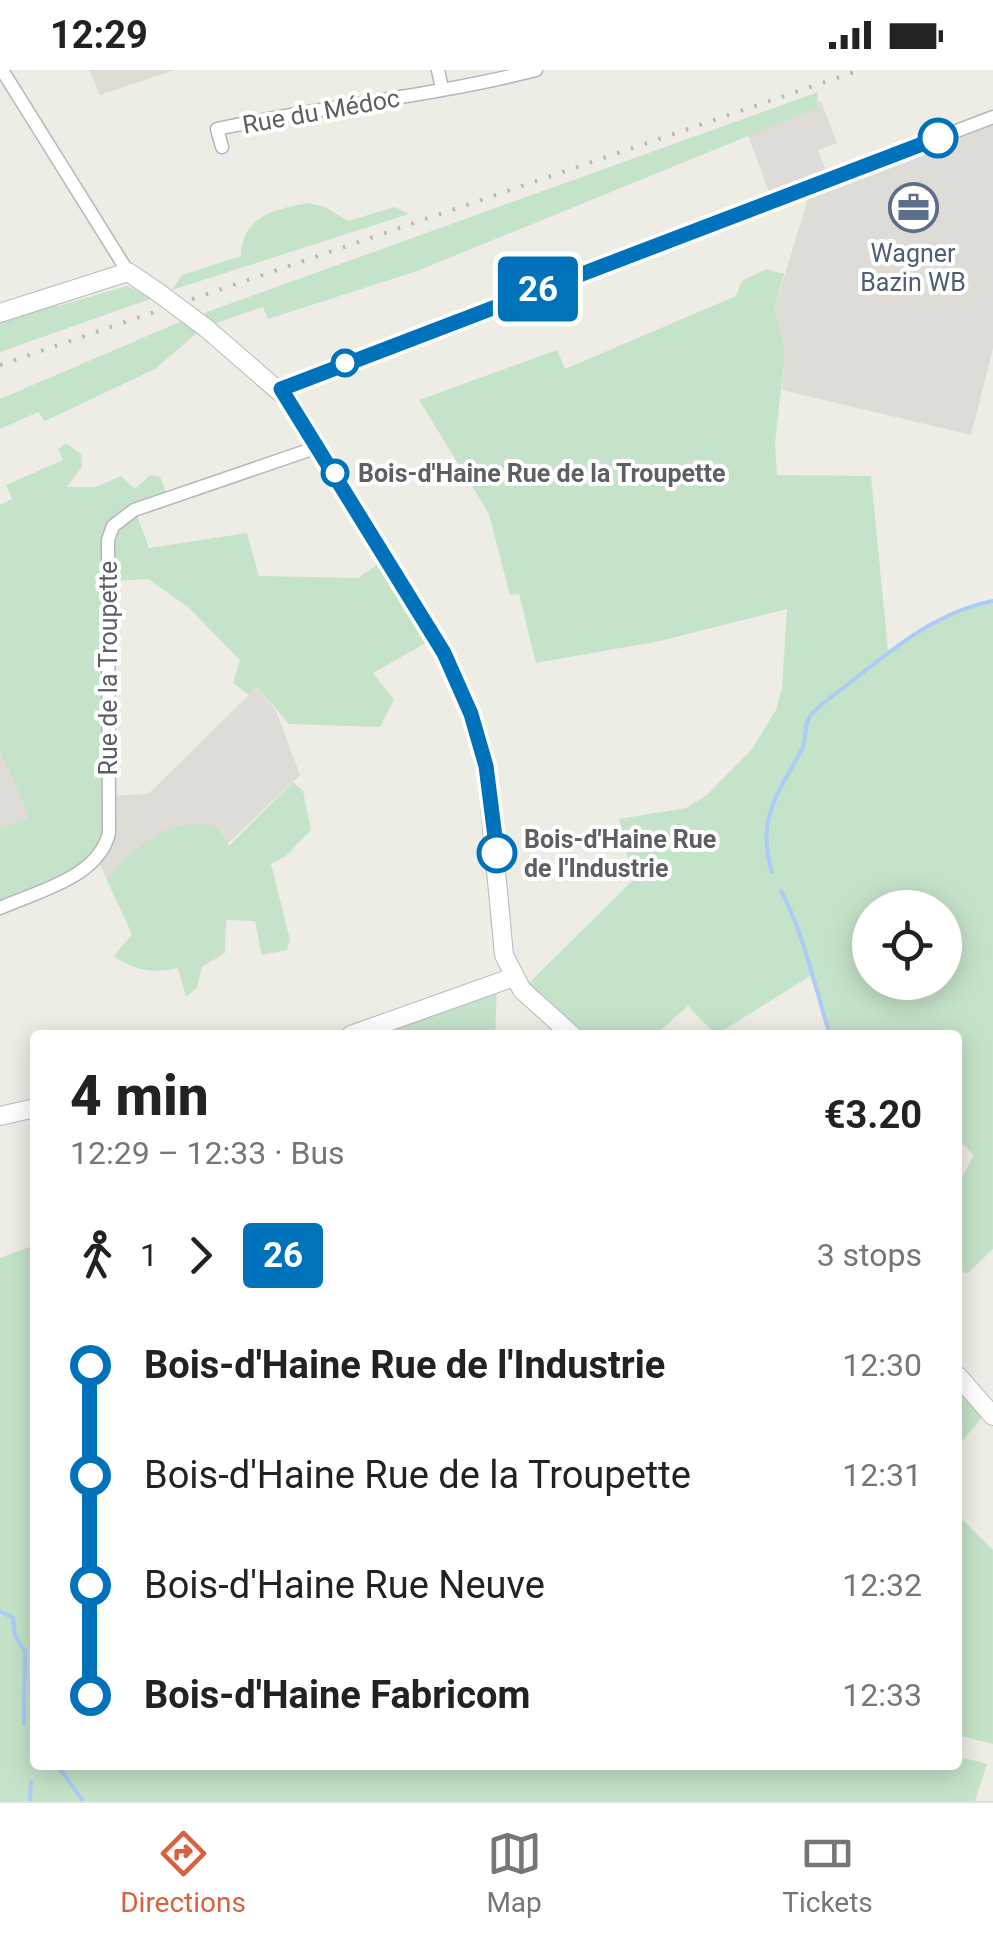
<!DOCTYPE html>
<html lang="en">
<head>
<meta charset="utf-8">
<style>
	:root { --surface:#fff; --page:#f6f6f6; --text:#222; --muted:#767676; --line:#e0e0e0; --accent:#da6140 }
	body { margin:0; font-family:Roboto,sans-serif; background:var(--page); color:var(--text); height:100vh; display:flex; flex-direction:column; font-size:38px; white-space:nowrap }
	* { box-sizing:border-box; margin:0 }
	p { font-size:32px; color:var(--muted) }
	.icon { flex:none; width:55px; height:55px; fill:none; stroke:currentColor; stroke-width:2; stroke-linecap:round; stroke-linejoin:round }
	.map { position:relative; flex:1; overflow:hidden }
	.panel { position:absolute; left:30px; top:960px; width:932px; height:740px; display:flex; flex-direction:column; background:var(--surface); border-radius:10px; box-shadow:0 5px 25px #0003 }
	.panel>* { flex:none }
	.badge { padding:0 20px; border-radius:8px; font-size:35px; line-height:65px }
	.tools { position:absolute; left:852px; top:820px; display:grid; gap:20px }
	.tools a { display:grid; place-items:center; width:110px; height:110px; border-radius:50%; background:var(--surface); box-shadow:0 5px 25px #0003; font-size:50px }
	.map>.badge { position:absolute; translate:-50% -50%; box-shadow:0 0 0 5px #fff }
	.legs { display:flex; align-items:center; gap:15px; height:110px; padding:0 40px; font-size:32px }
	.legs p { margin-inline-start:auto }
	.headline { display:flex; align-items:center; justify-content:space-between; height:170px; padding:0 40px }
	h1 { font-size:55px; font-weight:800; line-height:75px }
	ul { padding:0 40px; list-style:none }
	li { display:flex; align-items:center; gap:35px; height:110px; font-size:38px }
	li i { display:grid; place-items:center; width:15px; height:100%; margin:0 12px; background:currentColor }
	li i::after { content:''; width:25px; height:25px; margin:-12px; border:8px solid; border-radius:50%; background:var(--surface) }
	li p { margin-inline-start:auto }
	li:first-child i { background:linear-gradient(#0000 50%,currentColor 0) }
	li:last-child i { background:linear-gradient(currentColor 50%,#0000 0) }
	.status { display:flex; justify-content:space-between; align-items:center; height:70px; padding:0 50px; background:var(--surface); direction:ltr }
	.status svg { height:28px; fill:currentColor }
	.tabs { display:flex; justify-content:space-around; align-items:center; height:140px; border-top:2px solid var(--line); background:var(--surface); font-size:28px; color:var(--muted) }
	.tabs a { display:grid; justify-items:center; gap:5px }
	.tabs .active { color:var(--accent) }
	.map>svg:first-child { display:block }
	.industrial { fill:#dddcd7 }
	.education { fill:#dedcd4 }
	.green { fill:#c4e3c8; fill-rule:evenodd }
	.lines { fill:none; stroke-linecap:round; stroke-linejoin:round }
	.stream { stroke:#acccf7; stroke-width:4 }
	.street-casing { stroke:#b5b6bb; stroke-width:15 }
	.secondary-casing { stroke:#b7b8be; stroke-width:20 }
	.street { stroke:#fff; stroke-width:12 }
	.secondary { stroke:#fff; stroke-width:18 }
	.rail { stroke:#b5b6b6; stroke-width:4; stroke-dasharray:2.5 12; stroke-linecap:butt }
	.secondary-bridge-casing { stroke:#b7b8be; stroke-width:20; stroke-linecap:butt }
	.secondary-bridge { stroke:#fff; stroke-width:18 }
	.line-1-casing { stroke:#fff; stroke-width:22 }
	.line-1 { stroke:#0072bc; stroke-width:15 }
	.stop-1-dot { fill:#fff; stroke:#0072bc; stroke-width:5 }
	.labels { text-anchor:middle; stroke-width:8; stroke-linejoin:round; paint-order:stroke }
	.street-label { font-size:25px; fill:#5d5f64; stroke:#fff }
	.service-label { font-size:25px; fill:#4e5e75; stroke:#fff }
	.stop-label { font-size:25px; font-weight:bold; fill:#5d5f64; stroke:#fff; text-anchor:start }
</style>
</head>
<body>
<div class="status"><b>12:29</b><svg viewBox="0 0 49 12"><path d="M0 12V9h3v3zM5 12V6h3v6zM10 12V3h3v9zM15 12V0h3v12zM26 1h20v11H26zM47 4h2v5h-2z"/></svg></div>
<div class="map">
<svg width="993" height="1731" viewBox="0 0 993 1731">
	<rect width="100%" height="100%" fill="#eeede5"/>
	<g class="industrial">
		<path d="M821,31L837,73L818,80L829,108L993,47V278L971,365L782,320L785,284L775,237L807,132L801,119L772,130L747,63L816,38L815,33Z"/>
		<path d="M257,617L276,641L300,705L132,864L98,790L109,726L148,724Z"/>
		<path d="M0,681L29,747L0,759Z"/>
	</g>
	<path class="education" d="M89,0H175L100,25Z"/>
	<g class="green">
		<path d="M818,22L817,38L417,201L268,249L263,237L213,254L204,243Z"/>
		<path d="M308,133L325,137L348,151L395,137L409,144L172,220L182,205L241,186C242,146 275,139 308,133Z"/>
		<path d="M766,199L784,204L775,237L785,284L775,373L777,405L871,406L888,581L953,541L993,533V1179L967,1204L958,1198V1114L974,1085L958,1070V965H831L810,906L716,965L688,936L655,965H572L522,920L633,810L619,749L686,738L707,725L752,679L776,640L782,618L787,539L660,571L536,593L519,524L510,525L489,444L419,330L557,280L565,299L736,226L742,211ZM870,838H945V912H870Z"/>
		<path d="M127,216L153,228L0,282V243L41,229L58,236Z"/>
		<path d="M182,251L197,263L155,299L45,351L38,342L0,359V329Z"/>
		<path d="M66,373L81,384L82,397L67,417H96L121,406L135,419L150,405L160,407L168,428L135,440L149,478L247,463L259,506L358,508L388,487L436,567L373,603L394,630L380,657L289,654L257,617L249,625L233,613L240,590L188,537L148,509L109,511V763L98,790L0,838V759L29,747L0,681V435L12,429L6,415L63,390L58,379Z"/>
		<path d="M293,712L303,721L311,760L286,786L271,794L290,870L287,880L262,885L255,851L226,850L225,883L202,897L197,918L186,927L178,898C153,904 134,900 114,886L132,864L107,810C133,778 174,740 218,759L229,776Z"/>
		<path d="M497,915L495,965H398L394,952Z"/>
		<path d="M35,1175V1695H958L964,1688L987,1694L975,1731H0V1188Z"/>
		<path d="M958,1306L988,1340L958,1376Z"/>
		<path d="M958,1445L993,1480V1674L958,1665Z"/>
	</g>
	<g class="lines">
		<g class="stream">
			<path d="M772,802C756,750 777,725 801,681C808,669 802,657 811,645C820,634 836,624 847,615C891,580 936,542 993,531"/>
			<path d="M781,821C804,863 815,918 830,965"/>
			<path d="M0,1541L13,1548L15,1566L25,1581L24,1654"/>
			<path d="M57,1695L83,1731"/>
			<path d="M30,1731L31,1711"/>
		</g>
		<defs>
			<g id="street">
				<path d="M2,0L128,202"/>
				<path d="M438,0L442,19"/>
				<path d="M222,77L217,59C323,36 430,27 536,0"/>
				<path d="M281,319L993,47"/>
				<path d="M0,838C38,821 98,808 109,763L108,470L113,456L134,440L318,377"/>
			</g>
			<g id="secondary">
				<path d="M0,243L128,202L159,223"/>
				<path d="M206,258L289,330L444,583L471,644L486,695L504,885L522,920L572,965"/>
				<path d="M351,965L514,907"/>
				<path d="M0,1046L35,1038"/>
				<path d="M958,1306L993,1346"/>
			</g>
		</defs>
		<use href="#street" class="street-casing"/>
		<use href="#secondary" class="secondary-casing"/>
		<use href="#street" class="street"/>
		<use href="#secondary" class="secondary"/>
		<path class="rail" d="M0,295L860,0"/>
		<defs>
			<path id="secondary-bridge" d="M159,223L206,258"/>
		</defs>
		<use href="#secondary-bridge" class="secondary-bridge-casing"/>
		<use href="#secondary-bridge" class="secondary-bridge"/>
	</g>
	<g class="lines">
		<defs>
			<path id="line-1" d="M497,783L486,696L471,644L444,583L281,319L938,68"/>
		</defs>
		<use href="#line-1" class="line-1-casing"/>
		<use href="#line-1" class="line-1"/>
	</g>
	<defs>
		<symbol id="office-ring" viewBox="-11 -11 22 22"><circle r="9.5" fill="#fff" stroke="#5c6f8a" stroke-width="1.5"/><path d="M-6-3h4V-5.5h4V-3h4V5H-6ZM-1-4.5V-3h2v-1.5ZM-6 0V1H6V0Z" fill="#5c6f8a"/></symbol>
	</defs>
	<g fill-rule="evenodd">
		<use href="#office-ring" x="886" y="110" width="55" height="55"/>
	</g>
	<g class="stop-1-dot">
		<circle cx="938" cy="68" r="18"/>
		<circle cx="345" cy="293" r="12"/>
		<circle cx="335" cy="403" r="12"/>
		<circle cx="497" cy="783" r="18"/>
	</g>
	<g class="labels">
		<g class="street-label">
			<text transform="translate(321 41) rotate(-10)" y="9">Rue du Médoc</text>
			<text transform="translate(108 598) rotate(-90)" y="9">Rue de la Troupette</text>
		</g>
		<g class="service-label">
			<text x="913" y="192">Wagner<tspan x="913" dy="29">Bazin WB</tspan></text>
		</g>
		<g class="stop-label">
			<text x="358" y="412">Bois-d'Haine Rue de la Troupette</text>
			<text x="524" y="778">Bois-d'Haine Rue<tspan x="524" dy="29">de l'Industrie</tspan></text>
		</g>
	</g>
</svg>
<div class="tools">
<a><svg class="icon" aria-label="locate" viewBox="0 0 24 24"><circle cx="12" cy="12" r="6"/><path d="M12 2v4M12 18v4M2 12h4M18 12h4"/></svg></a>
</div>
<b class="badge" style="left:538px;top:219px;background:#0072bc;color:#fff">26</b>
<section class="panel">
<div class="headline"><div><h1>4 min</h1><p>12:29 – 12:33 · Bus</p></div><b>€3.20</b></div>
<div class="legs"><svg class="icon" aria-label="walk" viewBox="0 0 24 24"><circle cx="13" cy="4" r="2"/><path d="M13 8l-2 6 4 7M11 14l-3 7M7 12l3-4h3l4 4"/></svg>1<svg class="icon" aria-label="forward" viewBox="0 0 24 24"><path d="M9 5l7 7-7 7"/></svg><b class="badge" style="background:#0072bc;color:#fff">26</b><p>3 stops</p></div>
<ul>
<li><i style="color:#0072bc"></i><b>Bois-d'Haine Rue de l'Industrie</b><p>12:30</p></li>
<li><i style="color:#0072bc"></i><span>Bois-d'Haine Rue de la Troupette</span><p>12:31</p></li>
<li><i style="color:#0072bc"></i><span>Bois-d'Haine Rue Neuve</span><p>12:32</p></li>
<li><i style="color:#0072bc"></i><b>Bois-d'Haine Fabricom</b><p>12:33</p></li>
</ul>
</section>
</div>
<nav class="tabs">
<a class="active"><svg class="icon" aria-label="directions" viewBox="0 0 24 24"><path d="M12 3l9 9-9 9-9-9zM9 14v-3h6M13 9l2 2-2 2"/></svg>Directions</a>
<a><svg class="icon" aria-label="map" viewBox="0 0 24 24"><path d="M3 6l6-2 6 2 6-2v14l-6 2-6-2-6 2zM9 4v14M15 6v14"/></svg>Map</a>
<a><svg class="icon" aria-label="tickets" viewBox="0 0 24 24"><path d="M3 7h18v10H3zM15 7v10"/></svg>Tickets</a>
</nav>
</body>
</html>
